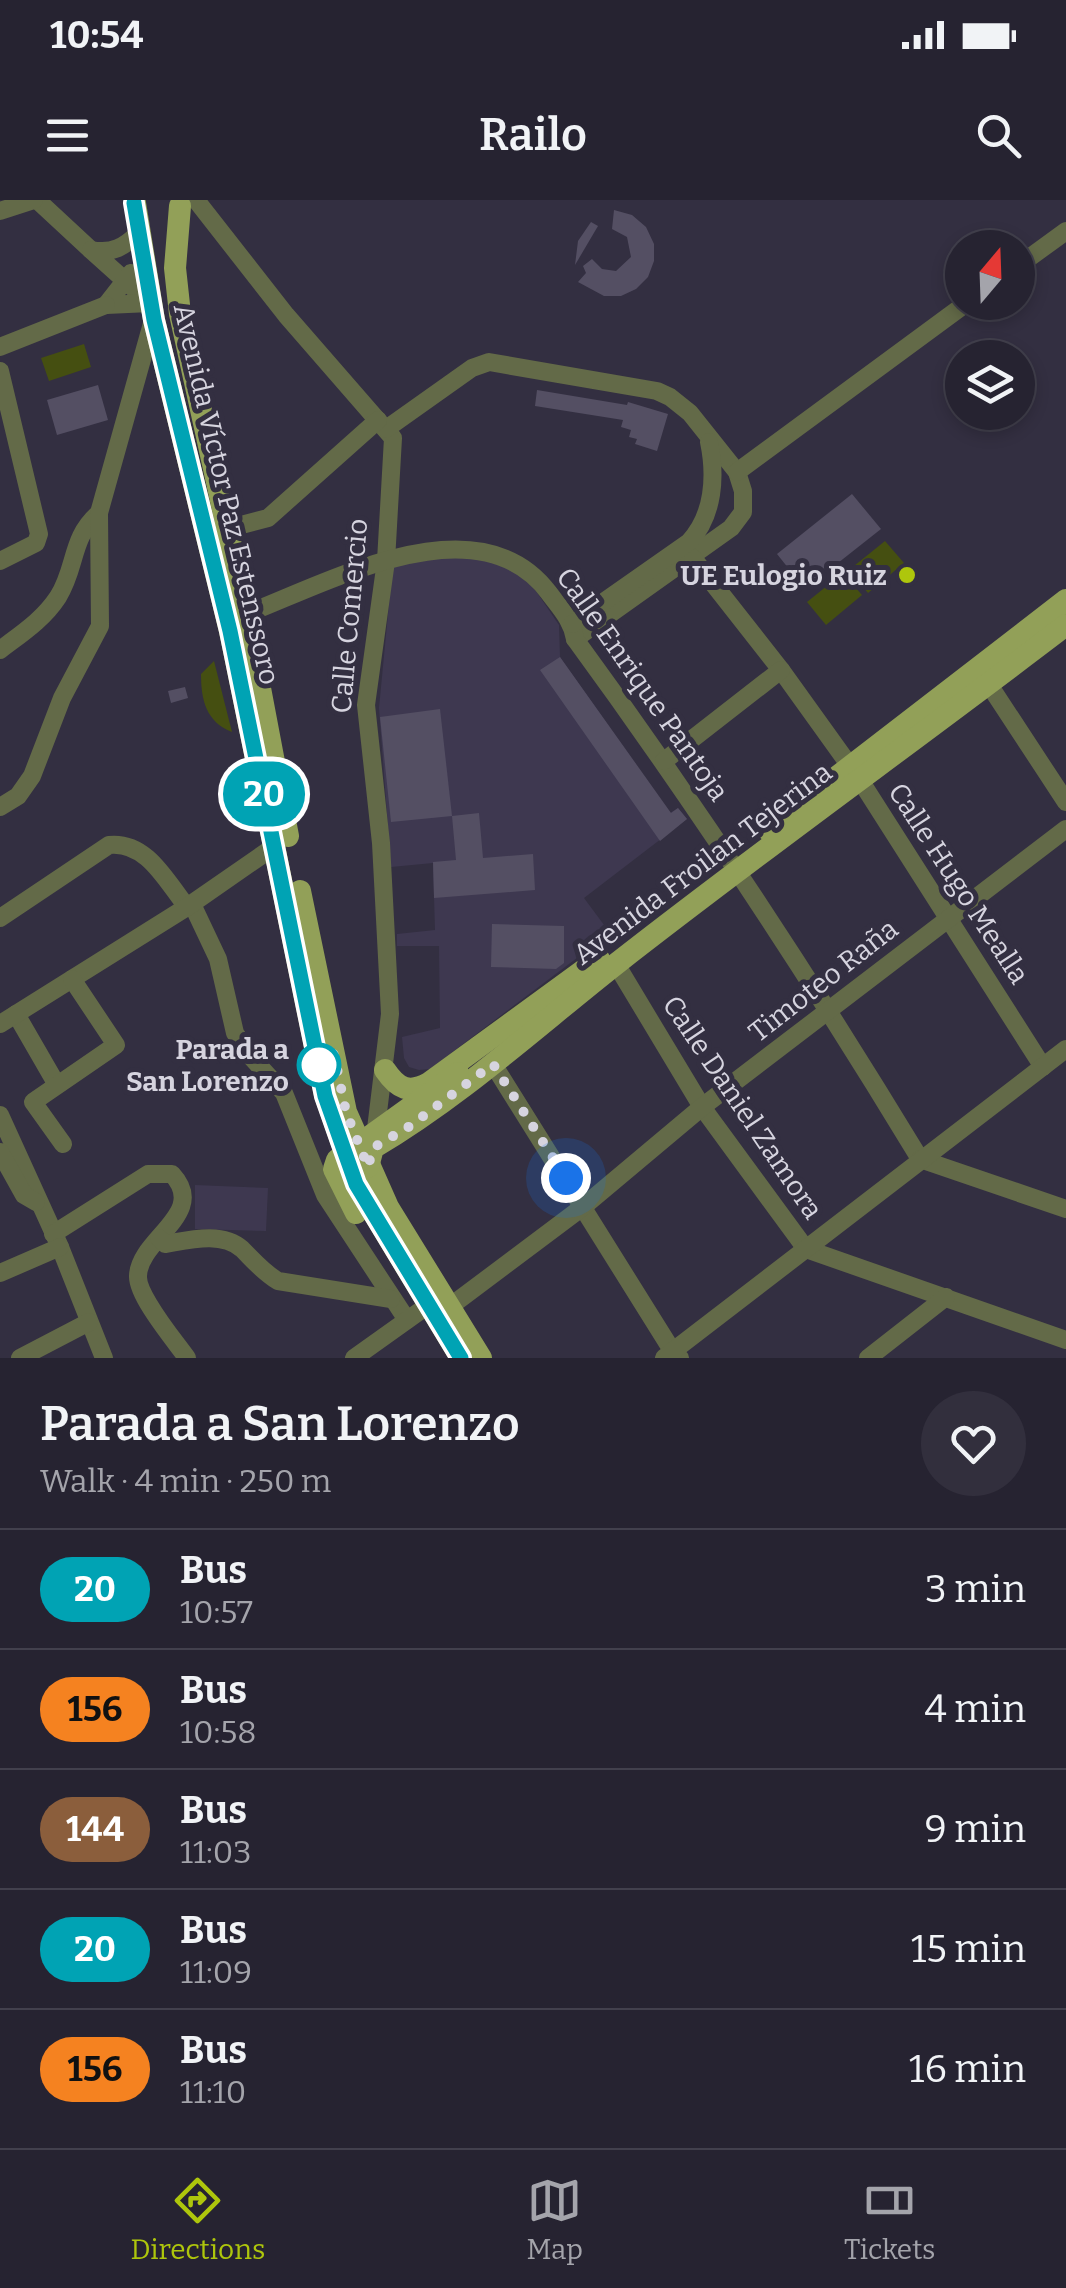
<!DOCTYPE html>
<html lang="en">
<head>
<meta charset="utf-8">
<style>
	:root { --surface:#262331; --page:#322f3d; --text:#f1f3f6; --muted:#a4a4ab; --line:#42404d; --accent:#aec60c }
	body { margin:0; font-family:Bitter,serif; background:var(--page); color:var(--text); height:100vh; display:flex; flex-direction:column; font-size:38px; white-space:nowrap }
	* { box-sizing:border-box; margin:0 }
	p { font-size:32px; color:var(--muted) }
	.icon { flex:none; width:55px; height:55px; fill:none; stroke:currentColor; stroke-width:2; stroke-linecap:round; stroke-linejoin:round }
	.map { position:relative; height:1158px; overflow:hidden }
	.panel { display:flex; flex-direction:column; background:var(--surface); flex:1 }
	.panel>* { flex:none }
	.badge { padding:0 20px; border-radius:32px; font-size:35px; line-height:65px }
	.needle { width:65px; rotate:19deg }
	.controls { position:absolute; left:945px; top:30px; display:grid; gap:20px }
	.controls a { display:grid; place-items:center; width:90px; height:90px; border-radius:50%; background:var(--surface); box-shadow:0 5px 15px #0003,0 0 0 2px var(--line); font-size:50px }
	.you { position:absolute; width:50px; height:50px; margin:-25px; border:8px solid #fff; border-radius:50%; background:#1a73e8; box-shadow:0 0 0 15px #1a73e833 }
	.map>.badge { position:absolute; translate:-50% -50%; box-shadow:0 0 0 5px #fff }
	.round { display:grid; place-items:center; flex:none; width:105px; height:105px; border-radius:52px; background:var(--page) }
	.overview { display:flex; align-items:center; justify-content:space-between; height:170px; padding:0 40px }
	h1 { font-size:48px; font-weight:600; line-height:75px }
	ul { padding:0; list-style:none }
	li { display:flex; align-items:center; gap:30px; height:120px; padding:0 40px; border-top:2px solid var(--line) }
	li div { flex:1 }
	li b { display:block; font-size:38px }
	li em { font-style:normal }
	li .badge { min-width:110px; font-weight:700; text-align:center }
	.status { display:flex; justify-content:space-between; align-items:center; height:70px; padding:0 50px; background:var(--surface); direction:ltr }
	.status svg { height:28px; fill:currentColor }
	header { display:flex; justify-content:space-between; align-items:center; height:130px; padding:0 40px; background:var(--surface); font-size:45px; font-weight:600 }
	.tabs { display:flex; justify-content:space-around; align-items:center; height:140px; border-top:2px solid var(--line); background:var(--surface); font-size:28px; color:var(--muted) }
	.tabs a { display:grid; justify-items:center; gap:5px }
	.tabs .current { color:var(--accent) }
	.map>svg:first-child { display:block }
	.built { fill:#3e3850 }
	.green { fill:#454f11 }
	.building { fill:#544f63 }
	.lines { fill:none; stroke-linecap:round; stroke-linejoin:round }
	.minor { stroke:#636a48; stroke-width:18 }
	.major { stroke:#92a058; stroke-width:22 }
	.major-bridge { stroke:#92a058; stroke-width:22 }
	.line-casing { stroke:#fff; stroke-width:22 }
	.line { stroke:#00a3b4; stroke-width:15 }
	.walk { stroke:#d6d4df; stroke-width:10; stroke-dasharray:0 18 }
	.poi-dot { fill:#aec60c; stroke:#332f41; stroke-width:4 }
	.stop-dot { fill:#fff; stroke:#00a3b4; stroke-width:5 }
	.labels { text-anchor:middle; stroke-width:10; stroke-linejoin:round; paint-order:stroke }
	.street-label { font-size:28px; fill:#d6d4df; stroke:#332f41 }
	.poi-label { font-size:28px; font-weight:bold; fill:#d6d4df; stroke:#332f41; text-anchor:end }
	.stop-label { font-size:28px; font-weight:bold; fill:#d6d4df; stroke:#332f41; text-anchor:end }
</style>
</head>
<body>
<div class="status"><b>10:54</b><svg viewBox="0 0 49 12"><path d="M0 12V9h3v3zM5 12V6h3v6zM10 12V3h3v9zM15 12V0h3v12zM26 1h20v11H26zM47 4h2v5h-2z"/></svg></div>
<header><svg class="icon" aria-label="menu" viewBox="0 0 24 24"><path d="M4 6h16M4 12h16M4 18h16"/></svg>Railo<svg class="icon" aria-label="search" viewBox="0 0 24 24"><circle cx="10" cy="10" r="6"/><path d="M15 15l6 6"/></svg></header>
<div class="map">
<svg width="1066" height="1158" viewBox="0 0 1066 1158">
	<rect width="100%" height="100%" fill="#332f41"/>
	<g class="built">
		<path d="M469,355L520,372L536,391L559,425L560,457L670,613L678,608L687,619L584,698L610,733L430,869L419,870L409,867L404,858L402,837L440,828L439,746H397V734L435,730L433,663L391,667L379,508L393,362Z"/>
		<path d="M195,985L268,988L266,1031L195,1029Z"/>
	</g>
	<g class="green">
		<path d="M84,144L91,167L49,181L41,158Z"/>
		<path d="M885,341L904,363L868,393L849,370Z"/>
		<path d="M843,373L862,395L826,425L807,402Z"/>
		<path d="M214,461L232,532C206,522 201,500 201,474Z"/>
	</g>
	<g class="building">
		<path d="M614,10L632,15L646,27L654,44V61L648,77L636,89L621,96H604L578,82L586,73L583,66L592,59L602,69L616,71L631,57L627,37L612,29Z"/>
		<path d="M591,22L598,26L575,65L578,41Z"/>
		<path d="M98,185L108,220L57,235L47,200Z"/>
		<path d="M537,190L627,205L628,202L668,214L657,251L635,244L637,239L629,237L631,230L621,227L623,220L535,206Z"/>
		<path d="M852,294L881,329L805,389L777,354Z"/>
		<path d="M560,457L671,613L678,608L687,619L660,641L540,470Z"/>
		<path d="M185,487L188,498L171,503L168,491Z"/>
		<path d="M440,509L452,616L391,622L380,517Z"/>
		<path d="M479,613L483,658L533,654L535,690L434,698L433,662L456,660L452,616Z"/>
		<path d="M492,724L564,726V763L556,769L491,767Z"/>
	</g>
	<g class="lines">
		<g class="minor">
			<path d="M37,0L91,50"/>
			<path d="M196,0L286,115L393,238L386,361L366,505L381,643L390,814L375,937"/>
			<path d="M0,11L34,0"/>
			<path d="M140,32C124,47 113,54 91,50L150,103"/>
			<path d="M1018,66L1066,31"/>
			<path d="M131,73L106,105L150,103"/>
			<path d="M0,147L106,105"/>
			<path d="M0,171L39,334L36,343L0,361"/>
			<path d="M386,229L472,168L489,162L657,191L670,197L690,213L737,272L743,291V312L731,328L575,439"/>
			<path d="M737,272L968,102"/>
			<path d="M226,329L268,318L378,220"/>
			<path d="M693,358L781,470L860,580L1043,867"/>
			<path d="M246,414C330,382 479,299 549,393C560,408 572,420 575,439C698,607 812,781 920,959"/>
			<path d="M572,424L689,342C714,315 716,276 709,242"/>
			<path d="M0,450C21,434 43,420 58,397C77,367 70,338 99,313"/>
			<path d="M984,477L1066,602"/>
			<path d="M664,561L781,470"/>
			<path d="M0,607L18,596L32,576L62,498L100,426L99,313L153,120"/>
			<path d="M192,704L218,759L235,833L252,858L284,893L325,995L407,1120"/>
			<path d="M0,718L109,645C147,641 166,681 187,707"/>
			<path d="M616,764L702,907L806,1049L1066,1140"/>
			<path d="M16,814L57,885"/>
			<path d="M0,824L187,707L275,646"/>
			<path d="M493,864L673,1152L680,1158"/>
			<path d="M0,915L60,1047L104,1158"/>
			<path d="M63,944L33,902L116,845L72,779"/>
			<path d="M0,952L24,995L36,1002"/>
			<path d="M920,959L1066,1009"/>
			<path d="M53,1034L148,974H172C209,1014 139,1038 138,1076C137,1096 175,1141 187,1158"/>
			<path d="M159,1038L165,1044C189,1040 222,1031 242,1049C254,1061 263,1072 278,1081L391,1099"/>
			<path d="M0,1073L60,1047"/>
			<path d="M448,1108L584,1006L702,907L1066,629"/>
			<path d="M20,1158L89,1122"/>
			<path d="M354,1158L427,1106"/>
			<path d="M664,1158L1066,849"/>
			<path d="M868,1158L946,1097"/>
		</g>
		<g class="major">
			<path d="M135,3L154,120L230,431L325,895L356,984L461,1158"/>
			<path d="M180,6L175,68L180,114L246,414L288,636"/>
			<path d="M768,630L1066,400"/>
			<path d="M300,691L346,912L388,1007L481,1158"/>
			<path d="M385,870C398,889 409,894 429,883L599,759"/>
			<path d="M368,967L373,948C461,896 536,827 616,764C764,648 917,539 1066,425"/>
		</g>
		<path class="major-bridge" d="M356,1013L334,969L337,960L458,873"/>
	</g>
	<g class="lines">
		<defs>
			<path id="line" d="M134,3L154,120L230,431L325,896L356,984L461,1158"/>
		</defs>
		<use href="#line" class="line-casing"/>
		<use href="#line" class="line"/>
		<path class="walk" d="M319,865L334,854L346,912L368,967L373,948L410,926L493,864L566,978"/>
	</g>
	<circle class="poi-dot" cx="907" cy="375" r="10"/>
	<circle class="stop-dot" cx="319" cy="865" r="20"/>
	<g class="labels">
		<g class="street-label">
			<text transform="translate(227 294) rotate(77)" y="10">Avenida Víctor Paz Estenssoro</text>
			<text transform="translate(349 416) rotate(-85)" y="10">Calle Comercio</text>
			<text transform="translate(643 484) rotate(55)" y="10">Calle Enrique Pantoja</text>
			<text transform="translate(702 663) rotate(-37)" y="10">Avenida Froilan Tejerina</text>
			<text transform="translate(959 683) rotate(57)" y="10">Calle Hugo Mealla</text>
			<text transform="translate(823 780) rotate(-38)" y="10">Timoteo Raña</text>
			<text transform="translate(743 907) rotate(56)" y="10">Calle Daniel Zamora</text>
		</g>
		<g class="poi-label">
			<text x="887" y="385">UE Eulogio Ruiz</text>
		</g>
		<g class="stop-label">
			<text x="289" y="859">Parada a<tspan x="289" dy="32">San Lorenzo</tspan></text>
		</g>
	</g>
</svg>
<div class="controls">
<a><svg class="needle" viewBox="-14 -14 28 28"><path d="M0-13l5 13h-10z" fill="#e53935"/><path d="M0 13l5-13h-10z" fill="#a4a4ab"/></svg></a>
<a><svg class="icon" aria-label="layers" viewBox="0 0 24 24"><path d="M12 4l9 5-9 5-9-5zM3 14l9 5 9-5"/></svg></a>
</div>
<div class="you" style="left:566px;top:978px"></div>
<b class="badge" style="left:264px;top:594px;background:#00a3b4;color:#fff">20</b>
</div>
<section class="panel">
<div class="overview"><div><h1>Parada a San Lorenzo</h1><p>Walk · 4 min · 250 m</p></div><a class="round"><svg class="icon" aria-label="heart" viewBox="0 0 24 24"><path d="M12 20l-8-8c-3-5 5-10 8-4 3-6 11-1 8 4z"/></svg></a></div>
<ul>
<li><span class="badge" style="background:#00a3b4;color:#fff">20</span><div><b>Bus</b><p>10:57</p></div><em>3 min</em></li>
<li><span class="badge" style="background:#f58220;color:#111">156</span><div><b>Bus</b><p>10:58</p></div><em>4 min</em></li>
<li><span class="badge" style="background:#8b5e3c;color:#fff">144</span><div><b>Bus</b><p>11:03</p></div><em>9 min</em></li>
<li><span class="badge" style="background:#00a3b4;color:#fff">20</span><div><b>Bus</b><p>11:09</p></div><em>15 min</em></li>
<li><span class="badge" style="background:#f58220;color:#111">156</span><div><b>Bus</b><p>11:10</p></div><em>16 min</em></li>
</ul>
</section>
<nav class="tabs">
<a class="current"><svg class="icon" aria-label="directions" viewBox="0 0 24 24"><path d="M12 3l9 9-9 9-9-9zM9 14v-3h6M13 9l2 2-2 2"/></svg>Directions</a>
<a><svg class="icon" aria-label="map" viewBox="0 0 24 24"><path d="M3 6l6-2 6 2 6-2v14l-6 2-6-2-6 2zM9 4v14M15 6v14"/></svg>Map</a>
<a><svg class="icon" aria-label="tickets" viewBox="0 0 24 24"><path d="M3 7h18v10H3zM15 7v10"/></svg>Tickets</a>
</nav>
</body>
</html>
